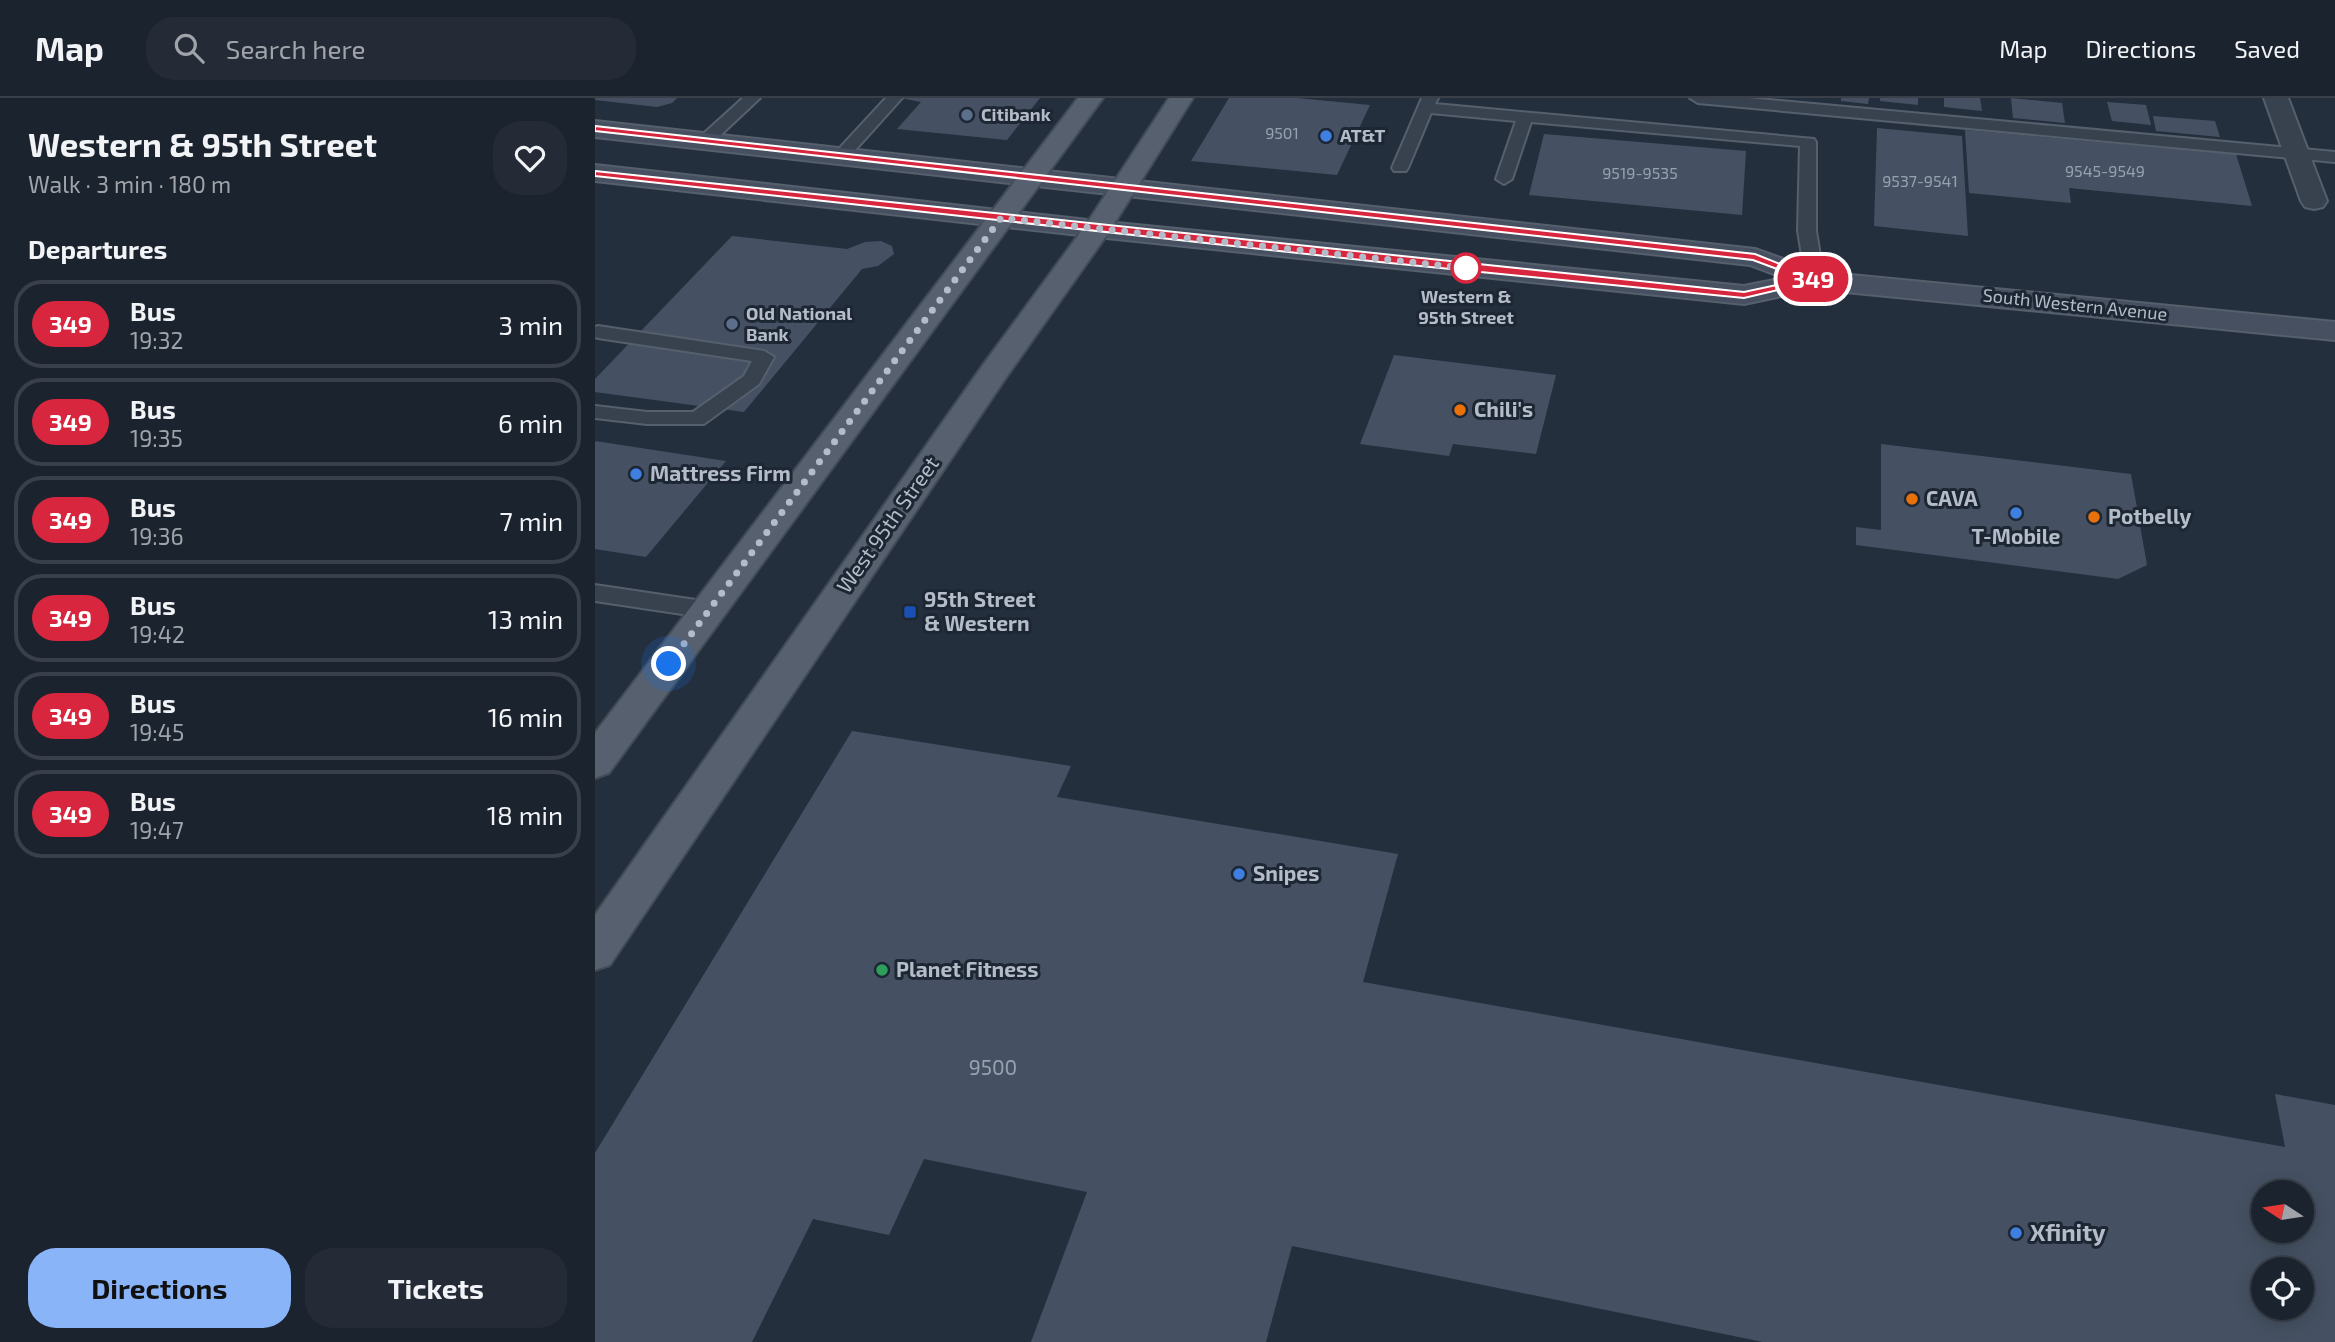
<!DOCTYPE html>
<html lang="en">
<head>
<meta charset="utf-8">
<style>
	:root { --surface:#1b232e; --page:#242b36; --text:#f1f3f6; --muted:#a0a4aa; --line:#39404a; --accent:#8ab4f8 }
	body { margin:0; font-family:"Exo 2",sans-serif; background:var(--page); color:var(--text); height:100vh; display:flex; flex-direction:column; font-size:26px; white-space:nowrap }
	* { box-sizing:border-box; margin:0 }
	p { font-size:23px; color:var(--muted) }
	.icon { flex:none; width:38px; height:38px; fill:none; stroke:currentColor; stroke-width:2; stroke-linecap:round; stroke-linejoin:round }
	.map { position:relative; flex:1; overflow:hidden }
	.panel { display:flex; flex-direction:column; background:var(--surface); width:595px }
	.panel>* { flex:none }
	.badge { padding:0 14px; border-radius:23px; font-size:24px; line-height:46px }
	.needle { width:46px; rotate:282deg }
	.controls { position:absolute; left:1656px; top:1082px; display:grid; gap:14px }
	.controls a { display:grid; place-items:center; width:63px; height:63px; border-radius:50%; background:var(--surface); box-shadow:0 4px 18px #0003,0 0 0 2px var(--line); font-size:35px }
	.you { position:absolute; width:35px; height:35px; margin:-18px; border:5px solid #fff; border-radius:50%; background:#1a73e8; box-shadow:0 0 0 10px #1a73e833 }
	.map>.badge { position:absolute; translate:-50% -50%; box-shadow:0 0 0 4px #fff }
	h2 { padding:0 28px; font-size:26px; line-height:63px }
	.round { display:grid; place-items:center; flex:none; width:74px; height:74px; border-radius:28px; background:var(--page) }
	.overview { display:flex; align-items:center; justify-content:space-between; height:119px; padding:0 28px }
	h1 { font-size:33px; font-weight:700; line-height:52px }
	.action { display:flex; gap:14px; margin-top:auto; padding:14px 28px }
	.action a { flex:1; height:80px; border-radius:28px; background:var(--accent); color:#111; font-size:28px; font-weight:700; line-height:80px; text-align:center }
	.action a+a { background:var(--page); color:var(--text) }
	ul { padding:0; list-style:none }
	li { display:flex; align-items:center; gap:21px; height:88px; margin:0 14px 10px; padding:0 14px; border:4px solid var(--line); border-radius:28px }
	li div { flex:1 }
	li b { display:block; font-size:26px }
	li em { font-style:normal }
	li .badge { min-width:77px; font-weight:700; text-align:center }
	header { display:flex; align-items:center; gap:42px; box-sizing:border-box; height:98px; padding:0 35px; background:var(--surface); border-bottom:2px solid var(--line) }
	header strong { font-size:33px }
	nav { display:flex; gap:38px; margin-inline-start:auto; font-size:24px }
	.search { width:490px; height:63px; background:var(--page); display:flex; align-items:center; gap:18px; box-sizing:border-box; padding:0 24px; border-radius:28px; color:var(--muted); font-size:26px }
	main { display:flex; flex:1; min-height:0 }
	.map>svg:first-child { display:block }
	.building { fill:#455162; fill-rule:evenodd }
	.lines { fill:none; stroke-linecap:round; stroke-linejoin:round }
	.lane-casing { stroke:#565f6c; stroke-width:4 }
	.street-casing { stroke:#565f6c; stroke-width:4 }
	.secondary-casing { stroke:#565f6c; stroke-width:4 }
	.primary-casing { stroke:#414a57; stroke-width:4 }
	.lane { fill:#38414e; fill-rule:evenodd }
	.street { fill:#38414e; fill-rule:evenodd }
	.secondary { fill:#465061; fill-rule:evenodd }
	.primary { fill:#56606e; fill-rule:evenodd }
	.line { fill:#d7263d; stroke:#fff; stroke-width:2 }
	.walk { stroke:#b4bcc9; stroke-width:7; stroke-dasharray:0 12.6 }
	.service-dot { fill:#5c6f8a; stroke:#1d2633; stroke-width:2.5 }
	.shop-dot { fill:#3f7fe0; stroke:#1d2633; stroke-width:2.5 }
	.stop-dot { fill:#fff; stroke:#d7263d; stroke-width:3.5 }
	.food-dot { fill:#e8710a; stroke:#1d2633; stroke-width:2.5 }
	.transit-dot { fill:#1a4fb4; stroke:#1d2633; stroke-width:2.5 }
	.leisure-dot { fill:#2e9e5b; stroke:#1d2633; stroke-width:2.5 }
	.labels { text-anchor:middle; stroke-width:6; stroke-linejoin:round; paint-order:stroke }
	.far-number-label { font-size:16px; fill:#98a1af }
	.far-poi-label { font-size:18px; font-weight:bold; fill:#b4bcc9; stroke:#1d2633; text-anchor:start }
	.far-stop-label { font-size:18px; font-weight:bold; fill:#b4bcc9; stroke:#1d2633 }
	.far-street-label { font-size:18px; fill:#b4bcc9; stroke:#1d2633 }
	.poi-label { font-size:21px; font-weight:bold; fill:#b4bcc9; stroke:#1d2633; text-anchor:start }
	.street-label { font-size:21px; fill:#b4bcc9; stroke:#1d2633 }
	.near-number-label { font-size:21px; fill:#98a1af }
	.near-poi-label { font-size:24px; font-weight:bold; fill:#b4bcc9; stroke:#1d2633; text-anchor:start }
</style>
</head>
<body>
<header>
<strong>Map</strong>
<div class="search"><svg class="icon" aria-label="search" viewBox="0 0 24 24"><circle cx="10" cy="10" r="6"/><path d="M15 15l6 6"/></svg>Search here</div>
<nav><a>Map</a><a>Directions</a><a>Saved</a></nav>
</header>
<main>
<section class="panel">
<div class="overview"><div><h1>Western &amp; 95th Street</h1><p>Walk · 3 min · 180 m</p></div><a class="round"><svg class="icon" aria-label="heart" viewBox="0 0 24 24"><path d="M12 20l-8-8c-3-5 5-10 8-4 3-6 11-1 8 4z"/></svg></a></div>
<h2>Departures</h2>
<ul>
<li><span class="badge" style="background:#d7263d;color:#fff">349</span><div><b>Bus</b><p>19:32</p></div><em>3 min</em></li>
<li><span class="badge" style="background:#d7263d;color:#fff">349</span><div><b>Bus</b><p>19:35</p></div><em>6 min</em></li>
<li><span class="badge" style="background:#d7263d;color:#fff">349</span><div><b>Bus</b><p>19:36</p></div><em>7 min</em></li>
<li><span class="badge" style="background:#d7263d;color:#fff">349</span><div><b>Bus</b><p>19:42</p></div><em>13 min</em></li>
<li><span class="badge" style="background:#d7263d;color:#fff">349</span><div><b>Bus</b><p>19:45</p></div><em>16 min</em></li>
<li><span class="badge" style="background:#d7263d;color:#fff">349</span><div><b>Bus</b><p>19:47</p></div><em>18 min</em></li>
</ul>
<div class="action"><a>Directions</a><a>Tickets</a></div>
</section>
<div class="map">
<svg width="1740" height="1244" viewBox="0 0 1740 1244">
	<rect width="100%" height="100%" fill="#242f3e"/>
	<g class="building">
		<path d="M0,0H82L77,5L62,9L0,2Z"/>
		<path d="M306,0H445L412,42L302,31L326,4Z"/>
		<path d="M634,0H702L775,7L742,77L596,63Z"/>
		<path d="M1246,0H1274L1273,6L1246,3Z"/>
		<path d="M1285,0H1323V7L1285,3Z"/>
		<path d="M1349,0H1385L1387,13L1349,9Z"/>
		<path d="M1416,0L1467,5L1470,25L1418,20Z"/>
		<path d="M1512,4L1551,7L1556,27L1517,23Z"/>
		<path d="M1558,18L1620,23L1625,39L1561,33Z"/>
		<path d="M1282,30L1367,38L1373,138L1279,128Z"/>
		<path d="M1370,32L1641,56L1657,108L1474,90L1476,105L1374,95Z"/>
		<path d="M949,36L1151,53L1147,117L934,97Z"/>
		<path d="M137,138L252,151L270,144L286,143L297,148L299,156L283,168L267,171L149,314L0,294V281Z"/>
		<path d="M799,257L961,277L941,356L858,346L854,358L765,346Z"/>
		<path d="M0,343L131,363L51,459L0,451Z"/>
		<path d="M1286,346L1536,376L1552,467L1523,481L1261,447V429L1286,432Z"/>
		<path d="M257,633L476,668L462,699L803,756L768,884L1690,1049L1680,996L1740,1007V1244H1168L697,1148L671,1244H436L492,1094L329,1061L294,1137L218,1121L157,1244H0V1055ZM1668,1094H1706V1132H1668ZM1668,1171H1706V1209H1668Z"/>
	</g>
	<g class="lines">
		<defs>
			<g id="lane">
				<path d="M148,0H165L117,45H105L103,42L105,39Z"/>
				<path d="M291,0H307L253,60H241L239,57L241,54Z"/>
				<path d="M827,0H843L840,6L1219,41L1221,44V133L1229,182L1220,187L1211,182L1203,133L1205,48L936,24L917,81L909,86L901,81L921,23L836,15L813,70L811,73H799L797,70Z"/>
				<path d="M1095,0H1153L1740,54V64L1103,5Z"/>
				<path d="M3,228L169,253L179,259L164,286L109,326H52L0,320V308L52,314H98L149,278L157,263L3,240L0,239V229Z"/>
				<path d="M0,487L114,504L122,506L125,512L122,518L114,520L0,503Z"/>
			</g>
			<path id="street" d="M1669,0H1693L1732,103L1728,109L1719,111L1710,109L1706,103Z"/>
			<path id="secondary" d="M0,23L1160,151L1225,174L1740,224V242L1220,191L1149,206L502,139L0,83V67L502,123L1149,188L1189,180L1155,167L0,39Z"/>
			<g id="primary">
				<path d="M483,0H508L14,675L0,680V635Z"/>
				<path d="M574,0H598L516,131L410,281L15,867L0,872V817L388,267L490,128Z"/>
			</g>
		</defs>
		<use href="#lane" class="lane-casing"/>
		<use href="#street" class="street-casing"/>
		<use href="#secondary" class="secondary-casing"/>
		<use href="#primary" class="primary-casing"/>
		<use href="#lane" class="lane"/>
		<use href="#street" class="street"/>
		<use href="#secondary" class="secondary"/>
		<use href="#primary" class="primary"/>
	</g>
	<path class="line" d="M0,28L1160,156L1225,182L1149,200L785,164L0,78V73L1149,194L1209,181L1158,162L0,33Z"/>
	<g class="lines">
		<path class="walk" d="M74,566L406,120L871,170"/>
	</g>
	<g class="service-dot">
		<circle cx="372" cy="17" r="7"/>
		<circle cx="137" cy="226" r="7"/>
	</g>
	<g class="shop-dot">
		<circle cx="731" cy="38" r="7"/>
		<circle cx="41" cy="376" r="7"/>
		<circle cx="1421" cy="415" r="7"/>
		<circle cx="644" cy="776" r="7"/>
		<circle cx="1421" cy="1135" r="7"/>
	</g>
	<circle class="stop-dot" cx="871" cy="170" r="14"/>
	<g class="food-dot">
		<circle cx="865" cy="312" r="7"/>
		<circle cx="1317" cy="401" r="7"/>
		<circle cx="1499" cy="419" r="7"/>
	</g>
	<rect class="transit-dot" x="308" y="507" width="14" height="14" rx="3.5"/>
	<circle class="leisure-dot" cx="287" cy="872" r="7"/>
	<g class="labels">
		<g class="far-number-label">
			<text x="687" y="41">9501</text>
			<text x="1510" y="79">9545-9549</text>
			<text x="1045" y="81">9519-9535</text>
			<text x="1325" y="89">9537-9541</text>
		</g>
		<g class="far-poi-label">
			<text x="386" y="23">Citibank</text>
			<text x="745" y="44">AT&amp;T</text>
			<text x="151" y="222">Old National<tspan x="151" dy="21">Bank</tspan></text>
		</g>
		<g class="far-stop-label">
			<text x="871" y="205">Western &amp;<tspan x="871" dy="21">95th Street</tspan></text>
		</g>
		<g class="far-street-label">
			<text transform="translate(1480 207) rotate(6)" y="6">South Western Avenue</text>
		</g>
		<g class="poi-label">
			<text x="879" y="319">Chili's</text>
			<text x="55" y="383">Mattress Firm</text>
			<text x="1331" y="408">CAVA</text>
			<text x="1513" y="426">Potbelly</text>
			<text x="1421" y="446" text-anchor="middle">T-Mobile</text>
			<text x="329" y="509">95th Street<tspan x="329" dy="24">&amp; Western</tspan></text>
			<text x="658" y="783">Snipes</text>
			<text x="301" y="879">Planet Fitness</text>
		</g>
		<g class="street-label">
			<text transform="translate(293 427) rotate(-55)" y="7">West 95th Street</text>
		</g>
		<g class="near-number-label">
			<text x="398" y="977">9500</text>
		</g>
		<g class="near-poi-label">
			<text x="1435" y="1143">Xfinity</text>
		</g>
	</g>
</svg>
<div class="controls">
<a><svg class="needle" viewBox="-14 -14 28 28"><path d="M0-13l5 13h-10z" fill="#e53935"/><path d="M0 13l5-13h-10z" fill="#a0a4aa"/></svg></a>
<a><svg class="icon" aria-label="locate" viewBox="0 0 24 24"><circle cx="12" cy="12" r="6"/><path d="M12 2v4M12 18v4M2 12h4M18 12h4"/></svg></a>
</div>
<div class="you" style="left:74px;top:566px"></div>
<b class="badge" style="left:1218px;top:181px;background:#d7263d;color:#fff">349</b>
</div>
</main>
</body>
</html>
